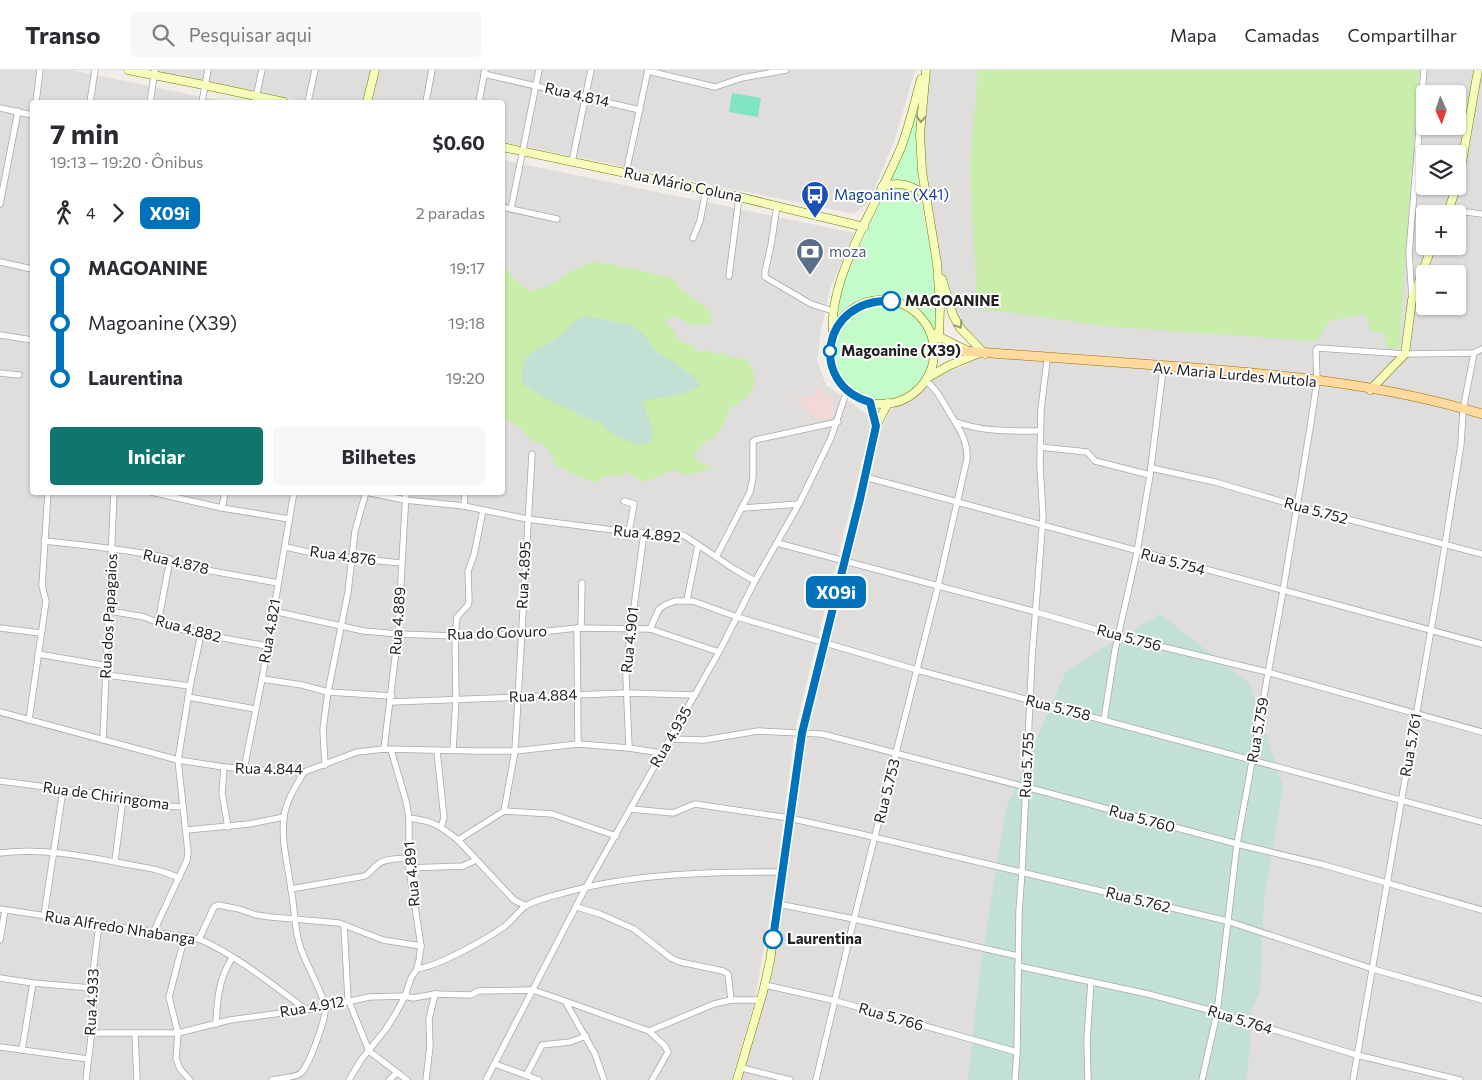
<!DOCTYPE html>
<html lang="pt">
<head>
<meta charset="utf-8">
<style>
	:root { --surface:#fff; --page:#f7f7f7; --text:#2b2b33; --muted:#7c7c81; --line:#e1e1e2; --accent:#0f766e }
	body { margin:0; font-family:Commissioner,sans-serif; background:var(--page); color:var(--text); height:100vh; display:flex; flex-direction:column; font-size:19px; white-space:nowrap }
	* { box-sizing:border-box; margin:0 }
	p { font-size:16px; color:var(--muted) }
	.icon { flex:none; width:28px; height:28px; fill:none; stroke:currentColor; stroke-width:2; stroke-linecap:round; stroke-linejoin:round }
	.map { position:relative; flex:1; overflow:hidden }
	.drawer { position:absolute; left:30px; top:30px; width:475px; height:395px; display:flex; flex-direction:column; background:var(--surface); border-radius:5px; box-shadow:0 1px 4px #0004 }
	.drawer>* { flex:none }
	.badge { padding:0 10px; border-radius:8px; font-size:18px; line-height:32px }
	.needle { width:32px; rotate:177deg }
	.tools { position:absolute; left:1416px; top:15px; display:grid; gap:10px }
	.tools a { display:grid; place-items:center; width:50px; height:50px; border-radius:5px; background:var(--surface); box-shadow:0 1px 4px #0004; font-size:25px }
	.map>.badge { position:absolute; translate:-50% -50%; box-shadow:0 0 0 2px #fff }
	.legs { display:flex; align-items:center; gap:8px; height:55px; padding:0 20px; font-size:16px }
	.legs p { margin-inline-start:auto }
	.summary { display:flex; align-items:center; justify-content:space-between; height:85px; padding:0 20px }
	h1 { font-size:28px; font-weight:700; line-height:38px }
	.button { display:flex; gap:10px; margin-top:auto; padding:10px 20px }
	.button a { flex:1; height:58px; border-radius:5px; background:var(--accent); color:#fff; font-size:20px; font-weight:700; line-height:58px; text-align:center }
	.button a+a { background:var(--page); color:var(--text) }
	ul { padding:0 20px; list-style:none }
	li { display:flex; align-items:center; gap:18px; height:55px; font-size:19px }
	li i { display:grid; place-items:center; width:8px; height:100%; margin:0 6px; background:currentColor }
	li i::after { content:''; width:12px; height:12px; margin:-6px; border:4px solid; border-radius:50%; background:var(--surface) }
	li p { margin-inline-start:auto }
	li:first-child i { background:linear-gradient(#0000 50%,currentColor 0) }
	li:last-child i { background:linear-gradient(currentColor 50%,#0000 0) }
	header { display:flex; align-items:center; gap:30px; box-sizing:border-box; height:70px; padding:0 25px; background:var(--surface); border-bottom:1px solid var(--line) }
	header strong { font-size:24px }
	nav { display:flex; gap:28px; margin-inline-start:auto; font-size:18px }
	.search { width:350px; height:45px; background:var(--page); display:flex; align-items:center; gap:12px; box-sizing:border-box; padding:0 18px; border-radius:5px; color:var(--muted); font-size:19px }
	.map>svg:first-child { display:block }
	.residential { fill:#dfdedd; fill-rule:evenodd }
	.commercial { fill:#f2d8d6 }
	.grass { fill:#c9edab }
	.wetland { fill:#c3e0d4 }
	.park { fill:#c3fcca }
	.pitch { fill:#81e4c2 }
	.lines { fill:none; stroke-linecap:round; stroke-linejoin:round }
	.street-casing { stroke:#a8a8a8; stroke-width:7 }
	.secondary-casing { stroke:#6c7f00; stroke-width:9 }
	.primary-casing { stroke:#9d7000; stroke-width:10 }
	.street { stroke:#fff; stroke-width:5.5 }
	.secondary { stroke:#f6fdb9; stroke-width:8 }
	.primary { stroke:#ffd99e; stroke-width:9 }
	.oneway { stroke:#969a75 }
	.line-1-casing { stroke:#fff; stroke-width:11 }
	.line-1 { stroke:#0072bc; stroke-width:8 }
	.stop-1-dot { fill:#fff; stroke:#0072bc; stroke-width:2.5 }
	.labels { text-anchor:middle; stroke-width:4; stroke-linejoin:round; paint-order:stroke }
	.street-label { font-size:15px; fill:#212121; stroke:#fff }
	.transit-label { font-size:15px; fill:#164399; stroke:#fff; text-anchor:start }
	.service-label { font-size:15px; fill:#4e5e75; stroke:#fff; text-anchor:start }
	.stop-label { font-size:15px; font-weight:bold; fill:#212121; stroke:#fff; text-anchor:start }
</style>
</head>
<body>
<header>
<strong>Transo</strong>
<div class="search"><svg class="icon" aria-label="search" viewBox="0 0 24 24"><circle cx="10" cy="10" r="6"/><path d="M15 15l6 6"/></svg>Pesquisar aqui</div>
<nav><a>Mapa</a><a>Camadas</a><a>Compartilhar</a></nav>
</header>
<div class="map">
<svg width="1482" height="1010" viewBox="0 0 1482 1010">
	<rect width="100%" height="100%" fill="#f1eee7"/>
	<g class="residential">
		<path d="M0,0H71L227,32H32V422H502L503,90L854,163L830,219L821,260L817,290L826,315L868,345L871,355L795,660L774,823L754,934L732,1010H0Z"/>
		<path d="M147,0H915L895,69L869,132L854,144L503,72L502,32H307Z"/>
		<path d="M927,0H1482V1010H740L759,938L793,712L853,450L880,363L890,340L922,319L936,305L965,296L971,268L953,247L940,200L922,78ZM1425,24H1458V56H1425ZM1425,84H1458V116H1425ZM1425,144H1458V176H1425ZM1425,204H1458V236H1425Z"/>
	</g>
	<path class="commercial" d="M817,317L833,330V347L815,350L796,328L812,326Z"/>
	<g class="grass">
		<path d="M978,0H1419L1399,278L1387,279L1384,262H1371L1365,244L1330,251L1316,271L1113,257L977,238L970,96Z"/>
		<path d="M593,192C620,194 646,203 673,208L680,218L709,240L713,253L690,255L674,246L664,251L673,260L679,271L695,276L696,282L708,280L716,284L722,283L738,289L745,288C751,294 752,297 754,305C758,322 742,331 729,339C727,350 721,359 714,368C705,370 698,379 694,387L701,393L712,397C699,403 686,408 673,400L643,412L627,402L622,405L605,406L595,413L568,402L554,394L552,385L542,372L534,373L520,358L503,348V195L518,213L532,221L553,214L571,201Z"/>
	</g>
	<g class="wetland">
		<path d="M586,246L631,255L644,264L655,280L695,307L700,316L685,323L642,331C646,345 656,356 652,371L648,373L635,374L616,366L603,355L550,331L522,314C523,277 532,285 558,267C570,259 569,252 586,246Z"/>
		<path d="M1160,544L1250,614L1283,717L1264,830L1260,923L1251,940L1250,979L1246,1010H968L980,900L1006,739L1066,601Z"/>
	</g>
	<path class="park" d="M924,0L916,83L921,131L933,193L936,218L937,261L934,285L930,301L925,310L918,319L909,326L888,333L870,332L860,329L849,322L839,312L833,300L830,287L833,248L836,229L881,129Z"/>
	<path class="pitch" d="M732,23L761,28L758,47L729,42Z"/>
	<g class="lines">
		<defs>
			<g id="street">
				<path d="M648,1L715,17L742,8L786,0"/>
				<path d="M484,4L640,40"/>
				<path d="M36,32L40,0"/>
				<path d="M90,32L95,0"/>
				<path d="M150,32L155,0"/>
				<path d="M202,32L208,0"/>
				<path d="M255,32L262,0"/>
				<path d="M308,32L315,0"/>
				<path d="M426,32L432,0"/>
				<path d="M479,32L485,0"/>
				<path d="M0,38L32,45"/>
				<path d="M572,92L591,0"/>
				<path d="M626,103L648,0"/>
				<path d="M0,134L18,41"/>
				<path d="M777,136L771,175L765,202V207L811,234L833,241"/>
				<path d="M502,137L557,149"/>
				<path d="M511,139L539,0"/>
				<path d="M1449,140L1482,144"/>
				<path d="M693,168L700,151L706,120"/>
				<path d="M0,192L32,199"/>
				<path d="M729,206L739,127"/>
				<path d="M1412,227L1409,183L1424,0"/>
				<path d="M0,265L32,270"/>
				<path d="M0,303L19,305"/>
				<path d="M956,352C983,362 1013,361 1040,361"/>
				<path d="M1040,377L1087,382L1095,391L1150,405"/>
				<path d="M1151,398L1215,412L1297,436L1482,484"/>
				<path d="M865,407L1482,574"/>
				<path d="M151,422L222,438L289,449"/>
				<path d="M366,422L405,430L464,436L527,449L629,462L678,464L685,466L734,499L755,511"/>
				<path d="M624,431L634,434L629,462"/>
				<path d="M464,436L465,422"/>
				<path d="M222,438L225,422"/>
				<path d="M743,438L799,434"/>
				<path d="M44,471C84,475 124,479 163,487C171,489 177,494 184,496L278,513"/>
				<path d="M777,473L1036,542L1118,566L1267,602L1482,662"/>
				<path d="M286,477L321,485L401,493"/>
				<path d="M716,487L750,422L753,407V372L755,370L838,352"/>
				<path d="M687,530L698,475"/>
				<path d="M110,541L144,547L164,555L201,564L267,576"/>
				<path d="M273,541L364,561L398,564L455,566L521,564L577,558L650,559L719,582"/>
				<path d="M158,553L170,489"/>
				<path d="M0,558L41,563"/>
				<path d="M577,558L578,674"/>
				<path d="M581,558L582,513"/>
				<path d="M650,559L659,539L665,535L675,531H693L737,547L917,600L1482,752"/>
				<path d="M38,584L108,596"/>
				<path d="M107,605L190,616"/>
				<path d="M262,609L302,615L328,622L392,626"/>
				<path d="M188,627L255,639"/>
				<path d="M390,632L627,623L695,625"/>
				<path d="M0,642L178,690L224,697L270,701L304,702L357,682L384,679L476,681H515L578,674L629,678L661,683"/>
				<path d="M29,650L46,531L42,516L48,422"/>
				<path d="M1104,650L1115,580L1137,482L1150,405L1163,299"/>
				<path d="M670,669L704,670L758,661L822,664L1041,721L1237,774L1324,795L1482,840"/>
				<path d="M103,670L114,422"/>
				<path d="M629,678L626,606L627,589L644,463"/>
				<path d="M384,679L398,564L406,422"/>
				<path d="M453,680L456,629L455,566L457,547L468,535L469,531L468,501L474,485L483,440"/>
				<path d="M437,681L444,748L441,757"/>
				<path d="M325,695L323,659L328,622L348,522L355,461L366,422"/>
				<path d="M224,697L222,723L228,757"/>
				<path d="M244,699L262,609L294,422"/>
				<path d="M0,711L145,730L152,735L183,737"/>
				<path d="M631,739L673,743L695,734L789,748L852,762L1227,851L1373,899L1482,930"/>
				<path d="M504,741L552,744L616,766"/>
				<path d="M409,748C433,751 439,755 458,770L514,830L526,836"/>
				<path d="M187,760L249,754L284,747"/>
				<path d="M458,770L504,741L515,681L532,384"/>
				<path d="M0,783C43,777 88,787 131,795C148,798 163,800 179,808"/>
				<path d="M115,791L123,728"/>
				<path d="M409,798L463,796L476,790"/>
				<path d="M291,819L365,806C370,803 372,799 377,795C385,788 398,789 409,788"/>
				<path d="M778,834L854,849L1018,886"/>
				<path d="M577,837L600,844L634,859L671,888L680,892L723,901L728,904L731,930"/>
				<path d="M0,839L199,869C236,885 273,915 305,939"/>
				<path d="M44,846L63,720"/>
				<path d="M344,855L348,929L369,981L407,1010"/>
				<path d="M153,863L187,790L188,782L178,690L190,616L201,564"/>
				<path d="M187,867L183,873L169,927L178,963L176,988L180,999L190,1010"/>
				<path d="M199,869L214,837L218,835L239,839L256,845L271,847L339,853L383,870L421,876"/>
				<path d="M0,870L5,840"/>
				<path d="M1018,896L1148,924L1205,939L1357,985L1460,1010"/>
				<path d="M417,899C439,896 487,869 505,856C513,850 519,840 527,835C541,828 556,825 571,821C639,803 712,802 782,802"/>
				<path d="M0,908L33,913L91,918"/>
				<path d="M765,915L836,931L1017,982"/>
				<path d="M565,931L649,961L665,976L668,982L652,1010"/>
				<path d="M216,954C217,930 219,908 232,888"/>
				<path d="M649,961L714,934L731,930H761"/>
				<path d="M92,963H178L230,950L325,937L369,927L405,926L413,928L435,924L471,925L478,921L533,920L565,931L595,984L604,1010"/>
				<path d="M135,963L137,1010"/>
				<path d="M0,977L88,989"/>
				<path d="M22,980L33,913"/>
				<path d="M495,994L539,1010"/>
				<path d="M742,998L790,1010"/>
				<path d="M527,1004L542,975L570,972L586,966"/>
				<path d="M86,1010L94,942L91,918L99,854"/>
				<path d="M272,1010C280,1008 295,1008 301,1003C309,995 328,945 325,935C319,916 308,898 301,879C294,860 295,839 291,819C288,795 281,772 284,747C286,731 296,716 304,702"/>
				<path d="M349,1010L361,990L386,959L396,943L405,926L411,908L417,899L419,890L421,876L409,798V748L406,731L391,680"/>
				<path d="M389,1010L397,1003"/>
				<path d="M426,1010L430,976L429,949L435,924"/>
				<path d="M486,1010L586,817L719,582L755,511L799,434L831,368L845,326L849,322"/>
				<path d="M816,1010L854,849L938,516L967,389C968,370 958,357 949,342C941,329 937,319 925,310"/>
				<path d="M1015,1010L1017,982L1019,841L1022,801L1032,587L1043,447L1040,395L1041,339L1047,291"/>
				<path d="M1088,1010L1087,970L1091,911"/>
				<path d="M1202,1010L1217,943L1237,774L1283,521L1311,352L1317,311L1316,280L1318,278L1405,284L1474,283L1482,279"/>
				<path d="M1353,1010L1436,531L1461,374L1463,340L1474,283"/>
			</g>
			<g id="secondary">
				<path d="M128,0L204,15L284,32"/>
				<path d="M926,0L920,64L922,101L937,193L940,236L939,269"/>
				<path d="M367,32L375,0"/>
				<path d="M502,77L739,127L864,157"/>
				<path d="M1458,115L1478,0"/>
				<path d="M882,117C899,110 911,116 925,124"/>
				<path d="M1447,144L1457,116"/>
				<path d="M942,209L953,245L960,258L985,284"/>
				<circle cx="882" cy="282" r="52"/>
				<path d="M930,262L966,280"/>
				<path d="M833,263C828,205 881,129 902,75C910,53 915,31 921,9"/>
				<path d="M927,308L948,296L977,284"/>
				<path d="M1370,320L1405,284L1412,230L1432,176"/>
				<path d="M870,332L876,356"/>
				<path d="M737,1010L763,922L770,891L802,663L860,429L876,356L888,333"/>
			</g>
			<path id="primary" d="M936,279C1013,284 1091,290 1169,296C1274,304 1380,313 1482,344"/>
		</defs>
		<use href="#street" class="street-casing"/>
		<use href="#secondary" class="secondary-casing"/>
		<use href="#primary" class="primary-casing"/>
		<use href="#street" class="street"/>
		<use href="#secondary" class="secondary"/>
		<use href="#primary" class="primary"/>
	</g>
	<defs><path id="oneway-chevron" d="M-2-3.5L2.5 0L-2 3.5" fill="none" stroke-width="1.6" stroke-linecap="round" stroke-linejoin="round" transform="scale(1.25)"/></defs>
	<g class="oneway">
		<use href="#oneway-chevron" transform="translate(921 49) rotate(94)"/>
		<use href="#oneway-chevron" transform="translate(959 255) rotate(58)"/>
	</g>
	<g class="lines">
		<defs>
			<path id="line-1" d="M773,869L802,663L860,429L876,356L870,332C808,315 821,228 891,231"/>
		</defs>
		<use href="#line-1" class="line-1-casing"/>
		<use href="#line-1" class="line-1"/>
	</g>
	<defs>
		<symbol id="bus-pin" viewBox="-11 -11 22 30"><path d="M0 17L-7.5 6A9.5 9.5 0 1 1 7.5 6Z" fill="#1a4fb4" stroke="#fff"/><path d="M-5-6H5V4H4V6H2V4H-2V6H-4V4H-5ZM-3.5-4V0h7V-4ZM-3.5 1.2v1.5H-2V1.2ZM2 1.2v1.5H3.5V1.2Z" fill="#fff"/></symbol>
		<symbol id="bank-pin" viewBox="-11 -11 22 30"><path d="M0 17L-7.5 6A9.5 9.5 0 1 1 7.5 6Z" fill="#5c6f8a" stroke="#fff"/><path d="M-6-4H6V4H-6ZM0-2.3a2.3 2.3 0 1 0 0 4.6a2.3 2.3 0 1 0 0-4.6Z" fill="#fff"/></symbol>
	</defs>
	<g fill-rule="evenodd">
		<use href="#bus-pin" x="799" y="109" width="32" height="43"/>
		<use href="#bank-pin" x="794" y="166" width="32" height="43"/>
	</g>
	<g class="stop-1-dot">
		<circle cx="891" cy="231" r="9"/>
		<circle cx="830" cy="281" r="6"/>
		<circle cx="773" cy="869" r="9"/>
	</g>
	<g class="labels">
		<g class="street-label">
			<text transform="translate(577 25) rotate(13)" y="5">Rua 4.814</text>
			<text transform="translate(683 115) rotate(12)" y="5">Rua Mário Coluna</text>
			<text transform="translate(1235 305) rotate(5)" y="5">Av. Maria Lurdes Mutola</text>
			<text transform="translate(1316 441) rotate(15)" y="5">Rua 5.752</text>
			<text transform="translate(647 464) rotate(6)" y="5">Rua 4.892</text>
			<text transform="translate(343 486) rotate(8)" y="5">Rua 4.876</text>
			<text transform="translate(176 492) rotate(13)" y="5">Rua 4.878</text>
			<text transform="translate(1173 492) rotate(15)" y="5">Rua 5.754</text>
			<text transform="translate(524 505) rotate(-87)" y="5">Rua 4.895</text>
			<text transform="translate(109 546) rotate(-87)" y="5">Rua dos Papagaios</text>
			<text transform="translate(398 551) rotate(-86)" y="5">Rua 4.889</text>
			<text transform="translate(188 559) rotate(15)" y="5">Rua 4.882</text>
			<text transform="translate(270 561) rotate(-80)" y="5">Rua 4.821</text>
			<text transform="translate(497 563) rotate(-2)" y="5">Rua do Govuro</text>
			<text transform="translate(1129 568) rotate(15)" y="5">Rua 5.756</text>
			<text transform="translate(630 570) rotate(-84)" y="5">Rua 4.901</text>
			<text transform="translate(543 626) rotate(-2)" y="5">Rua 4.884</text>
			<text transform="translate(1058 638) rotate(14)" y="5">Rua 5.758</text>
			<text transform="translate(1258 660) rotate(-80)" y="5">Rua 5.759</text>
			<text transform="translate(671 667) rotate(-60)" y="5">Rua 4.935</text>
			<text transform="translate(1411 675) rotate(-80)" y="5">Rua 5.761</text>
			<text transform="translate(1027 695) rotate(-87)" y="5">Rua 5.755</text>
			<text transform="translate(269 699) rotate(1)" y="5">Rua 4.844</text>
			<text transform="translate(887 721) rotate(-76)" y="5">Rua 5.753</text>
			<text transform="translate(106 726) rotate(8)" y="5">Rua de Chiringoma</text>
			<text transform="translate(1142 749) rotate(15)" y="5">Rua 5.760</text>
			<text transform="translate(412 804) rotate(-95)" y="5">Rua 4.891</text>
			<text transform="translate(1138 830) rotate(14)" y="5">Rua 5.762</text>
			<text transform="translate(120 858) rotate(9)" y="5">Rua Alfredo Nhabanga</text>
			<text transform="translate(92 932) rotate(-87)" y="5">Rua 4.933</text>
			<text transform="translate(312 937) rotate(-10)" y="5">Rua 4.912</text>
			<text transform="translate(891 947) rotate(16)" y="5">Rua 5.766</text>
			<text transform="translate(1240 950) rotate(17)" y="5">Rua 5.764</text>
		</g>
		<g class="transit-label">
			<text x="834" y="130">Magoanine (X41)</text>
		</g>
		<g class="service-label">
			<text x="829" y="187">moza</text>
		</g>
		<g class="stop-label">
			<text x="905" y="236">MAGOANINE</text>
			<text x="841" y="286">Magoanine (X39)</text>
			<text x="787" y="874">Laurentina</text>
		</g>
	</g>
</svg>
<div class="tools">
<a><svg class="needle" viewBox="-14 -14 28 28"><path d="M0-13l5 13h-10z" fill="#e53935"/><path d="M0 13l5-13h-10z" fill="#7c7c81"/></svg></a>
<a><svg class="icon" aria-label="layers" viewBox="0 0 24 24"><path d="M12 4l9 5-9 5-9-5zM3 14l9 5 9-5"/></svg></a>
<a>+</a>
<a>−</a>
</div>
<b class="badge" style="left:836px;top:522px;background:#0072bc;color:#fff">X09i</b>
<section class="drawer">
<div class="summary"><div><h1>7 min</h1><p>19:13 – 19:20 · Ônibus</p></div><b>$0.60</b></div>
<div class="legs"><svg class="icon" aria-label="walk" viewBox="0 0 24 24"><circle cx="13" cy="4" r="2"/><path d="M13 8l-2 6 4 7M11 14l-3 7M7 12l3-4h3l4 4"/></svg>4<svg class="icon" aria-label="forward" viewBox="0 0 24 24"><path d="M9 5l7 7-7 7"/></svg><b class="badge" style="background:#0072bc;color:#fff">X09i</b><p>2 paradas</p></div>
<ul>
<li><i style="color:#0072bc"></i><b>MAGOANINE</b><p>19:17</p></li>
<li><i style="color:#0072bc"></i><span>Magoanine (X39)</span><p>19:18</p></li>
<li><i style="color:#0072bc"></i><b>Laurentina</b><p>19:20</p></li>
</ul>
<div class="button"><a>Iniciar</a><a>Bilhetes</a></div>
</section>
</div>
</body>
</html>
